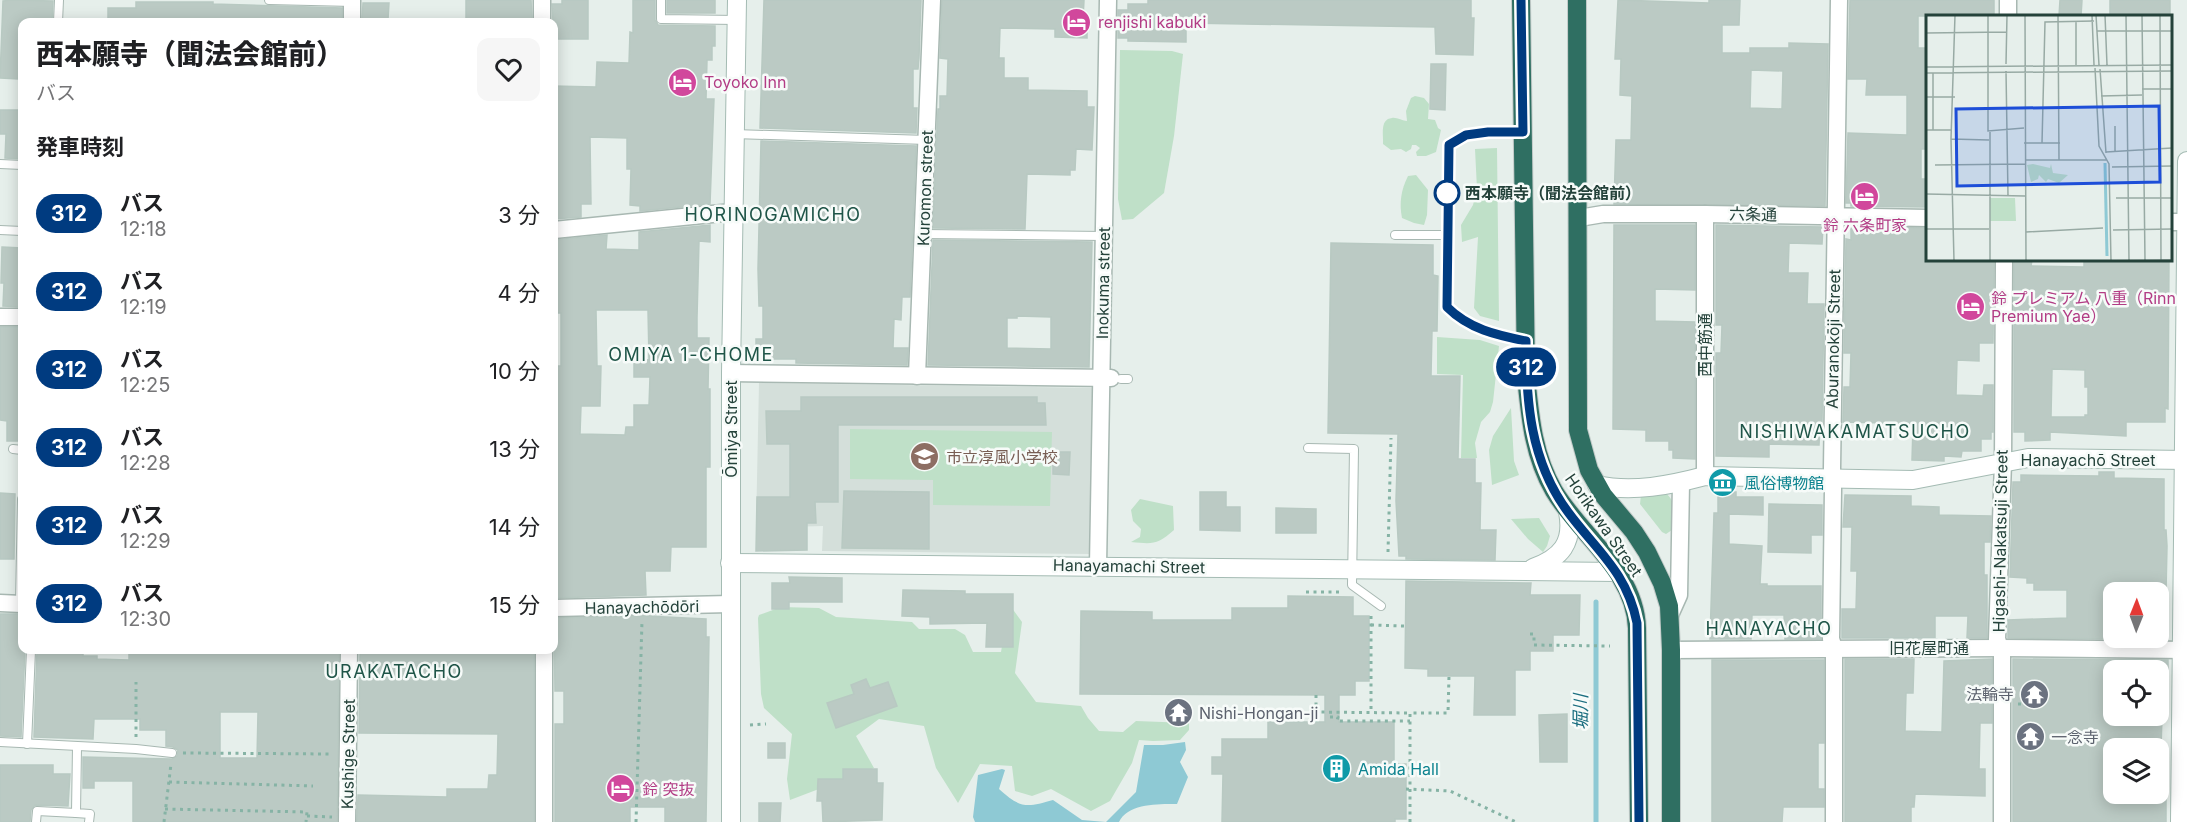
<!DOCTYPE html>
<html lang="ja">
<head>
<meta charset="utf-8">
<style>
	:root { --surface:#fff; --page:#f6f6f6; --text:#202124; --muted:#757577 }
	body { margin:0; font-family:Inter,"Noto Sans JP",sans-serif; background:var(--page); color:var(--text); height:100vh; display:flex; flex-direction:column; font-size:22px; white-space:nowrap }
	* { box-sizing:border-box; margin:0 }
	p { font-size:20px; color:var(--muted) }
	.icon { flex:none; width:33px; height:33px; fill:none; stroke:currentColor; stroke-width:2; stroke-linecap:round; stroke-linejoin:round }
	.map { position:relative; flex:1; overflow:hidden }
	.sheet { position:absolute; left:18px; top:18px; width:540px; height:636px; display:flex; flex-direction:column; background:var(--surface); border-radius:12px; box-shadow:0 3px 15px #0003 }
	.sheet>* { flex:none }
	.badge { padding:0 12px; border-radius:20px; font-size:21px; line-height:39px }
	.needle { width:39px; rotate:1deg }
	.buttons { position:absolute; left:2103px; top:582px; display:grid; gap:12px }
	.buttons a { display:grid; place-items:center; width:66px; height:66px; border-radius:12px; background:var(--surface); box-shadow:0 3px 15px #0003; font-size:30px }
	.map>.badge { position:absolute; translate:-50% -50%; box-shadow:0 0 0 3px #fff }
	h2 { padding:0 18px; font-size:22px; line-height:54px }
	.round { display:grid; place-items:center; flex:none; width:63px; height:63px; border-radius:12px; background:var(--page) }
	.summary { display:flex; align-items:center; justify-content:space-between; height:102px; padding:0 18px }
	h1 { font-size:28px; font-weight:800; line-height:45px }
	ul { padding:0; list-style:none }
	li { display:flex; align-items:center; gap:18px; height:78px; padding:0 18px }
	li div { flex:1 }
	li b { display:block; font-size:22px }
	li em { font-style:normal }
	li .badge { min-width:66px; font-weight:700; text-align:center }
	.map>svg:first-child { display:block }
	.built { fill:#d4dfda }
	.green { fill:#bfe0c8 }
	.water { fill:#8ec9d4 }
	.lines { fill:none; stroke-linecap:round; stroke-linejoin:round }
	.stream { stroke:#8ec9d4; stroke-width:5 }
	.building { fill:#bbcac4; stroke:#b8c9c2; stroke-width:1.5; fill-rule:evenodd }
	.lane-casing { stroke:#a8b8b2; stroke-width:10 }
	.street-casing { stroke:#a8b8b2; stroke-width:19 }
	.secondary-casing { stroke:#a4bbb3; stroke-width:20 }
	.highway-casing { stroke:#c2cac8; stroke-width:20 }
	.path { stroke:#86b3a5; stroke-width:3; stroke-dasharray:3 4.5; stroke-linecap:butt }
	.lane { stroke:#fff; stroke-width:8 }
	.street { stroke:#fff; stroke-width:16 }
	.secondary { stroke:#fff; stroke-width:18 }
	.highway { stroke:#2f6f62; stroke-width:18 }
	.line-casing { stroke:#fff; stroke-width:14 }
	.line { stroke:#003b80; stroke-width:9 }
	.stop-dot { fill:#fff; stroke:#003b80; stroke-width:3 }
	.labels { text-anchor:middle; stroke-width:5; stroke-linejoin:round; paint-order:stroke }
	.hotel-label { font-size:16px; fill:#b23c85; stroke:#f7fbf9; text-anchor:start }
	.street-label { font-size:16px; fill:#24423a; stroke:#f7fbf9 }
	.stop-label { font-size:16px; font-weight:bold; fill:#24423a; stroke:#f7fbf9; text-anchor:start }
	.education-label { font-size:16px; fill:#785e54; stroke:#f7fbf9; text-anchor:start }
	.culture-label { font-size:16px; fill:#0d838f; stroke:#f7fbf9; text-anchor:start }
	.worship-label { font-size:16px; fill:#5b616d; stroke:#f7fbf9; text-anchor:start }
	.neighbourhood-label { font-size:18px; letter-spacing:1.5px; fill:#1f5548; stroke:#f7fbf9 }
	.water-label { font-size:18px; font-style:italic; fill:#1c6f80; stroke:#f7fbf9 }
	.inset-river { fill:none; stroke:#8ec9d4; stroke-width:3 }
	.inset-road { fill:none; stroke:#98aaa4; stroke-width:1.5 }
	.view { fill:#1d4ed8; fill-opacity:0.15; stroke:#1d4ed8; stroke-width:3 }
	.inset-edge { fill:none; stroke:#24423a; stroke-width:3 }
</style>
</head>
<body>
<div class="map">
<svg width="2187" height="822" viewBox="0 0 2187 822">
	<rect width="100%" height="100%" fill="#e6efeb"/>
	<path class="built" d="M759,383L1094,388L1090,554L822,551L823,526L756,528Z"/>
	<g class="green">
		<path d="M1120,50L1172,51L1183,54L1174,136L1164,193L1133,219L1122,220L1118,199Z"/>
		<path d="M1415,96L1424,98L1429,104L1428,119L1435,120L1438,128L1441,130L1436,152L1426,156H1417L1416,152L1420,148L1416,145H1412L1411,149L1406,152L1401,149L1391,150L1383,144C1384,137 1379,119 1392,118C1396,117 1403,121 1407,121L1406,111L1411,98Z"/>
		<path d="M1497,148L1499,321L1480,316L1474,308L1478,237L1462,242L1461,225L1473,205L1477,189L1475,149Z"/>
		<path d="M1416,175L1428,190L1427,215L1424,225L1414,223L1402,218C1399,203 1401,190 1408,176Z"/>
		<path d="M1437,337L1480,340L1499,346L1493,402L1490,412L1481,422L1475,443L1477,458H1461L1463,375L1437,374Z"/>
		<path d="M1511,408L1514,461L1519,475L1492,485L1489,450L1493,436Z"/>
		<path d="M850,429L1052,432L1050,506L933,505V480L850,479Z"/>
		<path d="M1665,493C1678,501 1673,517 1672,530L1666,534L1662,532L1640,504L1641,495Z"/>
		<path d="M1140,499L1173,506L1174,530C1157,545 1153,544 1131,542L1140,537L1141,529L1133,521L1131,510Z"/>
		<path d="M1539,518L1550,536L1547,546L1543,552L1528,539L1511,519Z"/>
		<path d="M1009,604L1022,622L1015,673L1036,702L1081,706L1088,718L1099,731L1123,732L1136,721L1189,723V730L1180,740L1153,741L1139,740L1132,763L1110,801L1091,811L1051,789L1032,796L1015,791L1012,766L980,764L958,803L936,768L924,726L879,719L856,736L874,768L790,800L787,779L792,734L764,708L761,694L758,618L759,615L781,607L819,608L836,617L912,622L919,629H955L965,635L973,652H1001Z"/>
	</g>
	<path class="water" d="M1185,742L1186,750L1180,762L1188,777L1177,804C1159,804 1128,803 1119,822H975L973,817L978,775L1002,769L1005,770L999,789C1020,808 1026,808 1053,800L1082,820L1106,822L1136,792L1144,745H1163Z"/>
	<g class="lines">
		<path class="stream" d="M1596,602V822"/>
	</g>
	<g class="building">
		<path d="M12,0L53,1L52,22H22V56H19L18,79L0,78L3,1Z"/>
		<path d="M466,0H531L532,22H466Z"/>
		<path d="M562,0H588V39H554L552,4H562Z"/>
		<path d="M633,0H655V20L658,25L715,26V46H712V60H707L706,99H714L710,204L640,211V206L630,205L631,169H627V138L590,137L591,204H581V217L554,219V86L596,87L597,62L629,63L630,32L633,33Z"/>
		<rect x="667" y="0" width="48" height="13"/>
		<path d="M764,0H921L919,58L918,69H913V108H917L916,133L760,128Z"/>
		<path d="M942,0H1084L1083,19H1087V38L1055,37V29L1000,28L999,58H1004V78H1028V90L1087,91V107H1094L1092,150L1076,149L1075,170H1070V175L1027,174L1025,229L933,228L938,109H940V96H947L948,59L940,58Z"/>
		<path d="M1148,0H1471V18H1474L1473,55L1436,54L1435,27L1186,23V42L1128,41V38H1118V10H1128V4H1148Z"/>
		<path d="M1618,0L1709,3V0H1740L1739,25H1722V53H1750V48H1789V43L1828,44L1825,206L1614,204L1616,140H1631L1632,96L1620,95L1621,59H1615ZM1751,70L1783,71L1782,109L1750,108Z"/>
		<path d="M1850,0H1994V16H1918V48H1928V149H1921V179H1928V207L1851,206V203H1846L1848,133L1907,135V95H1866L1867,79H1848Z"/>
		<path d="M2060,0H2082L2081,16H2059Z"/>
		<rect x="2110" y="0" width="60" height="16"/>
		<path d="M136,2H213V4L342,8V22H108V8H136Z"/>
		<path d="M363,3H389L388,19H380V22H362Z"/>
		<path d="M1431,64H1446L1445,110L1430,109Z"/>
		<path d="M0,110H22V159L5,158L6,134H0Z"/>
		<path d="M761,141L916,146L910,297H902L901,320L894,319L893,348H908L907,365L796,363V359H756V339H763V306H759L758,269Z"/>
		<path d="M710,225V242L699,241L697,318V338H709L708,389H710V467H706V547H671L670,571H645L646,595L554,598V366H561V313H554V240L607,235L606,249L639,250V232ZM596,310H648L649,360L634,359V377H650L649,405H634V427H626L625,435L580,434L581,406H600L601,366H597Z"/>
		<path d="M1614,225H1695V290L1655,289V321L1695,322V459L1673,458V450H1669V441H1646V430L1613,429Z"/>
		<path d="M1716,225L1823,227L1822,244L1789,243L1788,273H1808L1807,304H1824L1822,422H1820L1819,445L1769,444V457L1716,456V353H1721L1722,325H1716Z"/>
		<path d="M1851,227L1928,228V260H1994L1993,343H1979V361L1957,360L1956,395L1983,396L1984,385H1993V432H1991V439H1981V451H1962L1961,457L1944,456V461L1912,460L1913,427H1884L1885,423L1843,422L1844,387H1850L1851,353H1844L1846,239L1851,240Z"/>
		<path d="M933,240L1092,242L1089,367L928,365ZM1017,316L1051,317V349L1007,348V318H1017Z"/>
		<path d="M1331,243L1433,245V275L1438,276L1437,331H1432L1431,376H1460L1458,459H1475V483H1481L1480,530H1496L1495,560L1406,559V556H1399L1396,501L1398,434L1328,433Z"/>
		<path d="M2,247L22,248V307L3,306L4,283H1Z"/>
		<path d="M2014,260H2032L2031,266L2084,267V260H2169L2168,409L2165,408V422H2126V436L2050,432V440L2025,441V432H2014ZM2052,369L2085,370V387H2088V415H2085V417H2051Z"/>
		<path d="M0,327H22V441H7V421L0,420Z"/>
		<path d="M801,397H1037V403H1045L1046,425H838V502H815L816,523H807V550L756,551L757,497H790V444H767L766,411H801Z"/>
		<path d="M1053,452H1070L1069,475L1053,474Z"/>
		<path d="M2099,472H2114V478L2164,479V530H2166L2167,546L2166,592H2114V638L2123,639L2008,638V620L2067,618V590H2034V583H2027V578L2010,577L2013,482H2021V475L2099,476Z"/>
		<path d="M844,491L929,492V549L842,548Z"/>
		<path d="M1200,492H1226V507H1240V531L1200,530Z"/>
		<path d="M1718,492H1736V497H1763V515L1729,514V544L1762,546L1760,584H1767V586H1821V639H1785L1784,615H1752L1751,639H1710L1714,513H1718Z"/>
		<path d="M0,493L15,494L14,559H0Z"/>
		<path d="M1845,495L1911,496V506L1939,507V515L1991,516L1990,542H1984V575H1987V638H1967L1968,616H1935V638H1842V609H1856L1857,571H1851L1852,527H1843Z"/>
		<path d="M1769,504L1822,505V535H1811V553L1768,552Z"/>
		<path d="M1276,508L1316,509V533H1276Z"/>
		<path d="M789,577L842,578V602H789V609H772V583H790Z"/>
		<path d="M1406,581L1531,583L1530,595H1580L1579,635H1553V651H1530V670H1515V715H1474L1475,676H1428V669L1405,668Z"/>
		<path d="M903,590L965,591V594H1013V647H986L987,623L930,624V617L902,616Z"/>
		<path d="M1288,596L1353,597V616H1369V681H1355V695H1339V722H1394V764H1406V819H1395V822H1222L1223,774H1212V757H1222V739H1268V722H1325V695L1080,694L1081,611L1152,612V620H1232V608H1288Z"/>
		<path d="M0,614H22V650H25L21,737L0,736Z"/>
		<path d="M646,616L706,619V637H709L706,822H665V807H630V822H555V724H564V691H555L554,618Z"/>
		<path d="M37,650H83V656H97V659L129,660V650H339L337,822H133V781H94V788H83V757L172,759L177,756L178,750L173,747L166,746V730H140V719H94L93,739L34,737ZM220,712H258L257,758H220Z"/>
		<path d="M360,650H534V822H357L358,795L447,797V789H488L489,775H497L498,734L359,733Z"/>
		<path d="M1845,659H1914L1913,693H1906L1905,731L1942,732L1944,661L1992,659V723H1980L1979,769H1985V796L1915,794L1914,807H1911V822H1845Z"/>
		<path d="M2013,659L2168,660V670H2114V716H2162L2161,748H2114V794H2166V822H2013Z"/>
		<path d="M1712,660H1824V743H1818V789H1824V807H1783L1782,822H1712Z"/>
		<path d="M866,679L870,688L888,682L897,706L836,728L827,703L854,694L851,685Z"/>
		<path d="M1567,714V762H1540L1539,715Z"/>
		<rect x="768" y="743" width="17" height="15"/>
		<path d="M0,765H53V774H70L68,806L35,805L31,810L30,822H0Z"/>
		<path d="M843,769H877V783H883L882,820L823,822L822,801H817L818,779H843Z"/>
		<path d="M759,803H781L780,822H759Z"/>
	</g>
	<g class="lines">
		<defs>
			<g id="lane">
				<path d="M269,0L353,2"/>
				<path d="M661,0V19L737,20"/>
				<path d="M58,22L59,0"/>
				<path d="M1523,132H1488L1466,135L1449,145L1447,307C1469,329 1496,335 1526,341"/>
				<path d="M734,134L927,140"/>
				<path d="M0,164L22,165"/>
				<path d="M0,230L22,231"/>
				<path d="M923,234L1104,236"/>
				<path d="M1395,235H1447"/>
				<path d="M1121,379H1128"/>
				<path d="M1308,448L1354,449L1352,585L1381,606"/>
				<path d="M13,449L22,450"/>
				<path d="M20,604L22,499"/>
				<path d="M0,742L136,749L172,753"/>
				<path d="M27,744L31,650"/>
				<path d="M77,747L76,813L90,814L89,822"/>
				<path d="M36,822L37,811L76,813"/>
			</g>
			<g id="street">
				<path d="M542,0V22"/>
				<path d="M2008,16V0"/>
				<path d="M352,22V0"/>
				<path d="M1705,214V476"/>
				<path d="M1579,218L1603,214H1705L1928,218"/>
				<path d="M2170,222H2187"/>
				<path d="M554,230L732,212"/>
				<path d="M0,317H22"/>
				<path d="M731,373L1111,378"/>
				<path d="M917,376L932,0"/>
				<path d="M1098,566L1108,0"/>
				<path d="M0,603L22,604"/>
				<path d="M554,608L730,604"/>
				<path d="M1670,615L1679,595L1681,483"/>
				<path d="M544,650V822"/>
				<path d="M1671,650L2000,648L2187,650"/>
				<path d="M347,822L349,650"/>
				<path d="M1834,822V648L1831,639L1833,489L1832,468L1839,0"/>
				<path d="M2002,822V655L1997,639L2003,462L2004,260"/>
			</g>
			<g id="secondary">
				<path d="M1597,485C1632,493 1671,485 1705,476L1913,480L2028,458L2187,460"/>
				<path d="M730,563L1618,572"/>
				<path d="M1533,568C1561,558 1574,543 1568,512"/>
				<path d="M731,822V373L737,0"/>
				<path d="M2180,822L2187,161"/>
			</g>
			<g id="highway">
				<path d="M1521,0L1526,376C1530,416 1533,455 1554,491C1581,536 1635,571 1637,628L1639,822"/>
				<path d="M1577,0L1578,430L1589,470L1603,495L1634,532L1647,552L1662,583L1669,606L1671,650V822"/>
			</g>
		</defs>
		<use href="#lane" class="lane-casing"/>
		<use href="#street" class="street-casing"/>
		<use href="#secondary" class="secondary-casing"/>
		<use href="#highway" class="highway-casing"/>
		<g class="path">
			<path d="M1388,552L1391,438"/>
			<path d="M1306,592H1342"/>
			<path d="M1371,616V713"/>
			<path d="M1371,625L1405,626"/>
			<path d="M1530,634H1534V645L1610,646"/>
			<path d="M1316,695V712L1410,713"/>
			<path d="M2018,704H2025"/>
			<path d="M1330,717H1338L1337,721H1410"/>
			<path d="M1316,722V712"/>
			<path d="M750,725L766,724"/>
			<path d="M136,737V682"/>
			<path d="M183,753L332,754"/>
			<path d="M169,782L313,786"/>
			<path d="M1406,789L1450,791L1516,822"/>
			<path d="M165,809L307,812L306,822"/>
			<path d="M307,816L332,817"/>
			<path d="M164,822L171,764"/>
			<path d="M636,822L642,621"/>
			<path d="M1410,822V713H1448L1449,676"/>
		</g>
		<use href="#lane" class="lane"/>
		<use href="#street" class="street"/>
		<use href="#secondary" class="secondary"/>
		<use href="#highway" class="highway"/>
	</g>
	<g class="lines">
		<defs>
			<path id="line" d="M1521,0L1523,132H1488L1466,135L1449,145L1447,307C1469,329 1496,335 1526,341C1526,401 1530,461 1568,512C1596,550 1627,572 1637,623L1639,822"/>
		</defs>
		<use href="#line" class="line-casing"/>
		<use href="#line" class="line"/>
	</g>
	<defs>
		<symbol id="hotel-disc" viewBox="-11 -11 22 22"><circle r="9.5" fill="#d1479c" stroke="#f7fbf9"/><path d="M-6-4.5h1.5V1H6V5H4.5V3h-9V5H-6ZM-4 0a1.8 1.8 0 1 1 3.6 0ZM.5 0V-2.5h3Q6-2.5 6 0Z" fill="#fff"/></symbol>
		<symbol id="school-disc" viewBox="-11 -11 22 22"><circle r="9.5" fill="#8d6e63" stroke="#f7fbf9"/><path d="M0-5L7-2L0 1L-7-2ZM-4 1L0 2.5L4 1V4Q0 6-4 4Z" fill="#fff"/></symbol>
		<symbol id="museum-disc" viewBox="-11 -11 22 22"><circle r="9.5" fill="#0f9aa8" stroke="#f7fbf9"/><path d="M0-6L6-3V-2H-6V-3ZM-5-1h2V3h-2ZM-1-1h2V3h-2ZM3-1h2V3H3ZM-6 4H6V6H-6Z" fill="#fff"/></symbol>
		<symbol id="temple-disc" viewBox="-11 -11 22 22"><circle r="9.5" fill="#6b7280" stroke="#f7fbf9"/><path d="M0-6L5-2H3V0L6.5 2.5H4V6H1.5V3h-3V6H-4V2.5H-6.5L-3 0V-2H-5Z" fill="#fff"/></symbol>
		<symbol id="building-disc" viewBox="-11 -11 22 22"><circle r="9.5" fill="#0f9aa8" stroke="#f7fbf9"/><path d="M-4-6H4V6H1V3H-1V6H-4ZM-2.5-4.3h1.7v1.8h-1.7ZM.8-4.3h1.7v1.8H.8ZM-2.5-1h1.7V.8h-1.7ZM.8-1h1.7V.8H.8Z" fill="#fff"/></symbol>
	</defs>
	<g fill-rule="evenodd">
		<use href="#hotel-disc" x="1060" y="6" width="33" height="33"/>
		<use href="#hotel-disc" x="666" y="66" width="33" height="33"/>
		<use href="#hotel-disc" x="1848" y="180" width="33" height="33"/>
		<use href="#hotel-disc" x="1954" y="290" width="33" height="33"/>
		<use href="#school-disc" x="908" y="440" width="33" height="33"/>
		<use href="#museum-disc" x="1706" y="466" width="33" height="33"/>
		<use href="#temple-disc" x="2018" y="678" width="33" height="33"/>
		<use href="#temple-disc" x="1162" y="696" width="33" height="33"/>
		<use href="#temple-disc" x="2014" y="720" width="33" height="33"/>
		<use href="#building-disc" x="1320" y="752" width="33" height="33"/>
		<use href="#hotel-disc" x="604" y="772" width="33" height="33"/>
	</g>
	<circle class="stop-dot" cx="1447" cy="193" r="12"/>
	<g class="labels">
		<g class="hotel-label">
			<text x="1098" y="28">renjishi kabuki</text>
			<text x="704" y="88">Toyoko Inn</text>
			<text x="1865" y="231" text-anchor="middle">鈴 六条町家</text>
			<text x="1991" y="304">鈴 プレミアム 八重（Rinn<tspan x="1991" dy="18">Premium Yae）</tspan></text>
			<text x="642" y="795">鈴 突抜</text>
		</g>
		<g class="street-label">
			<text transform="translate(925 188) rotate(-88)" y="6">Kuromon street</text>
			<text transform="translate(1753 214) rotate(1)" y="6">六条通</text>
			<text transform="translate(1103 283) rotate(-89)" y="6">Inokuma street</text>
			<text transform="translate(1833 339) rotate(-89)" y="6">Aburanokōji Street</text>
			<text transform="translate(1705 345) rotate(-90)" y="6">西中筋通</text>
			<text transform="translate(731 429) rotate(-90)" y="6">Ōmiya Street</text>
			<text x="2088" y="466">Hanayachō Street</text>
			<text transform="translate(1604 525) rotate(55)" y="6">Horikawa Street</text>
			<text transform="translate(2000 541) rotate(-89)" y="6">Higashi-Nakatsuji Street</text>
			<text transform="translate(1129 566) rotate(1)" y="6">Hanayamachi Street</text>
			<text transform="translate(642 607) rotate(-1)" y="6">Hanayachōdōri</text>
			<text x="1929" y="654">旧花屋町通</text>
			<text transform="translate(348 754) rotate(-89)" y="6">Kushige Street</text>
		</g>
		<g class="stop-label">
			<text x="1465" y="199">西本願寺（聞法会館前）</text>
		</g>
		<g class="education-label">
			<text x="946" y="463">市立淳風小学校</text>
		</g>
		<g class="culture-label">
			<text x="1744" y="489">風俗博物館</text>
			<text x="1358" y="775">Amida Hall</text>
		</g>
		<g class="worship-label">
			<text x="2014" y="700" text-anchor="end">法輪寺</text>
			<text x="1199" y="719">Nishi-Hongan-ji</text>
			<text x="2051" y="743">一念寺</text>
		</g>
		<g class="neighbourhood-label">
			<text x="773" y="221">HORINOGAMICHO</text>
			<text x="691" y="361">OMIYA 1-CHOME</text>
			<text x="1855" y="438">NISHIWAKAMATSUCHO</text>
			<text x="1769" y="635">HANAYACHO</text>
			<text x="394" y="678">URAKATACHO</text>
		</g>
		<g class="water-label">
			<text transform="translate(1581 712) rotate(-90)" y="6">堀川</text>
		</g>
	</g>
	<g transform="translate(1926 15)">
		<rect width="246" height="246" fill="#e6efeb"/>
		<path d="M107,149L124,153L125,149L127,158L142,160L133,168L122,164L120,167L113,160L112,164L105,167L101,150ZM64,183H89L90,206H64Z" fill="#bfe0c8"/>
		<path class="inset-river" d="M179,148L181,241"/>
		<path class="inset-road" d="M62,0V116L98,113M99,0L100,246M132,0L133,145M166,0L168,50M170,0L173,50M179,0L181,50M200,0L203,246M216,0L219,245M234,0L235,246M150,6V50M171,16H246M0,18L80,17M80,49L81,0M0,52L246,50M169,53L173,131L183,149L185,246M174,54L180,138M80,56L82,181M0,58L246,56M216,74H246M175,81L216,80M0,82H29M189,111V136M0,115H26M7,115V58M64,117V246M25,124L63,125M98,128H134M116,128L119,7L168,6M180,137L246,133M99,145H181M9,150L99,149M186,152L246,151M0,179L99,181M190,183H246M0,214H63M187,215L246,214M100,217L177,213M28,246L25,124L29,0M170,246L246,245"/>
		<path class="view" d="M233,91L234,167L31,171L30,94Z"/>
		<rect width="246" height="246" class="inset-edge"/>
	</g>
</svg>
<div class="buttons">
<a><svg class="needle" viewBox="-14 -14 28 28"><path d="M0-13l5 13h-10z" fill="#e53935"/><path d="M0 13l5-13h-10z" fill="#757577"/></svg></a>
<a><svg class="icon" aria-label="locate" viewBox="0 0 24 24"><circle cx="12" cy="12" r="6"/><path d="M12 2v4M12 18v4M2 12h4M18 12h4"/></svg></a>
<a><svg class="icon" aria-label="layers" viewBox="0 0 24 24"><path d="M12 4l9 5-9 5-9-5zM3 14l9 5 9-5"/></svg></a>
</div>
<b class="badge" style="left:1526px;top:367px;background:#003b80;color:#fff">312</b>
<section class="sheet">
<div class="summary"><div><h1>西本願寺（聞法会館前）</h1><p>バス</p></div><a class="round"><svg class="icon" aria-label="heart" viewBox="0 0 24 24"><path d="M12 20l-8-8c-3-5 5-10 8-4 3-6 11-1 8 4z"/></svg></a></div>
<h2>発車時刻</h2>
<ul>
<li><span class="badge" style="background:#003b80;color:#fff">312</span><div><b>バス</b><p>12:18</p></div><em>3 分</em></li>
<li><span class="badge" style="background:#003b80;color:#fff">312</span><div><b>バス</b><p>12:19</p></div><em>4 分</em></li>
<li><span class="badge" style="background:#003b80;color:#fff">312</span><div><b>バス</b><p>12:25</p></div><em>10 分</em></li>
<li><span class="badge" style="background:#003b80;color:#fff">312</span><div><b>バス</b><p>12:28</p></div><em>13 分</em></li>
<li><span class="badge" style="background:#003b80;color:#fff">312</span><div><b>バス</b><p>12:29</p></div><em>14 分</em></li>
<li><span class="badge" style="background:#003b80;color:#fff">312</span><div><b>バス</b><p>12:30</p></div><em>15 分</em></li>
</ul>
</section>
</div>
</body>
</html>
